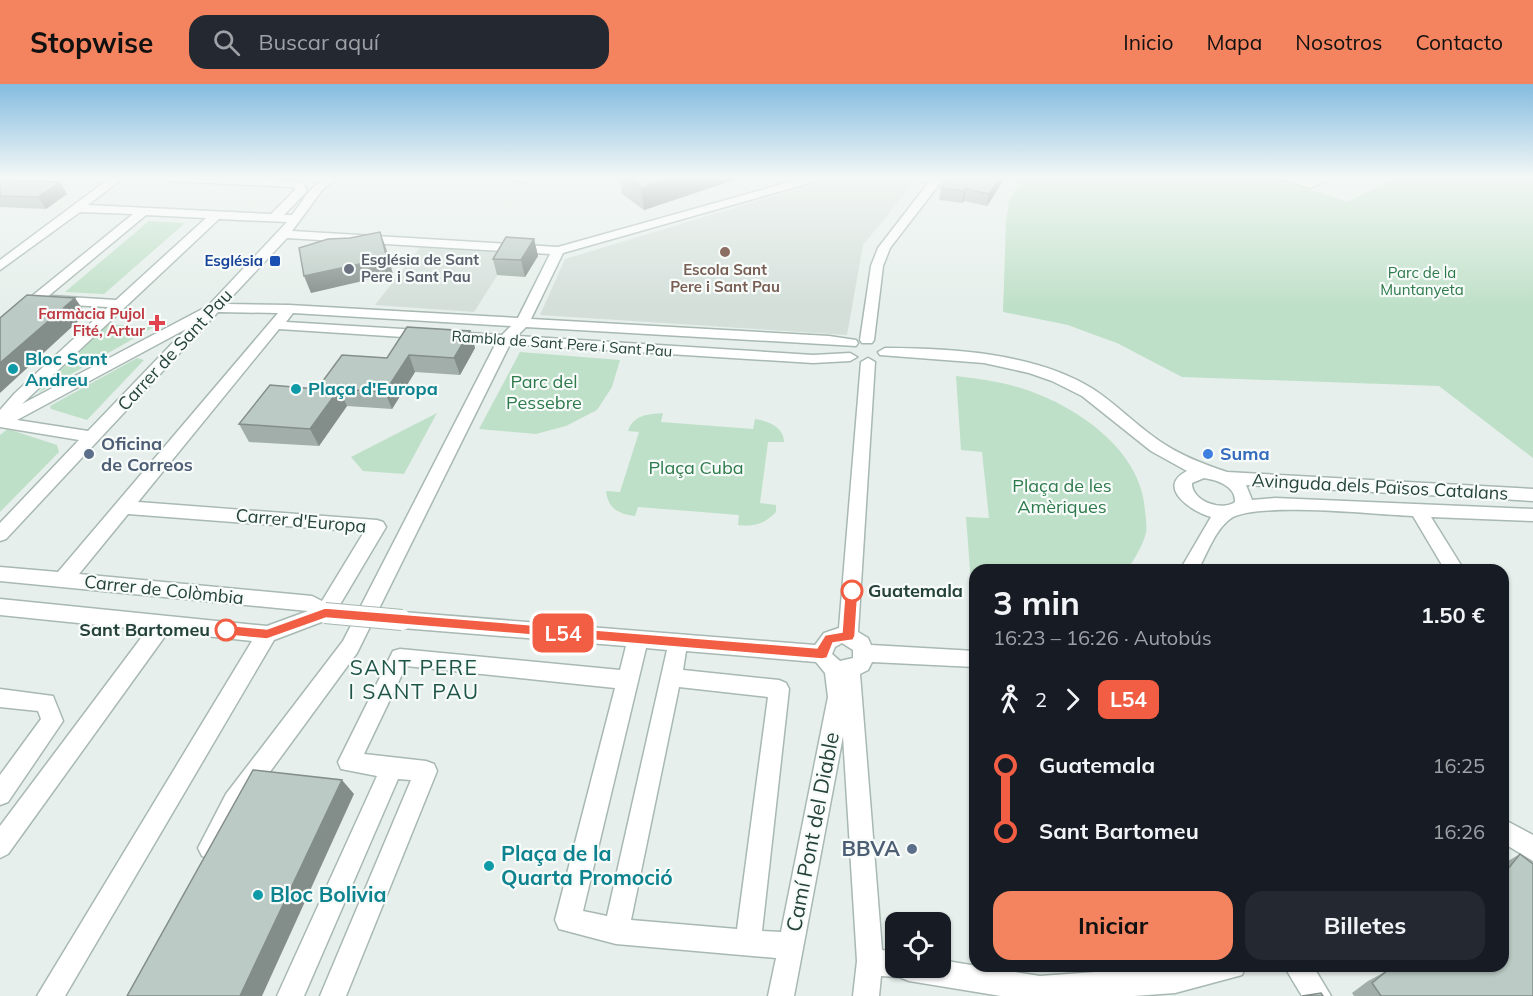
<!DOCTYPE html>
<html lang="es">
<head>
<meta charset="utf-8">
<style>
	:root { --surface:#171b24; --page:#242831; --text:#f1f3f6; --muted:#9ea1a6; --accent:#f4845f }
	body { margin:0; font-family:Mulish,sans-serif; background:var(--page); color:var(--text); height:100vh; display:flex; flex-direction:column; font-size:22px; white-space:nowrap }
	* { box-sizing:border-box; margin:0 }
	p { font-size:20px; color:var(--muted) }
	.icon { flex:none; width:33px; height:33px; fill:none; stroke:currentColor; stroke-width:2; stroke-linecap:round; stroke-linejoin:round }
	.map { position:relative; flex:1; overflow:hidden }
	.details { position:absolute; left:969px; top:480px; width:540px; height:408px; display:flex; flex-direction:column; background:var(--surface); border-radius:18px; box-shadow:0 2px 4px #0004 }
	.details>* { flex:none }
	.badge { padding:0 12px; border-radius:9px; font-size:21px; line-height:39px }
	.tools { position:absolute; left:885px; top:828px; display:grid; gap:12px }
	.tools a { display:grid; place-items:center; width:66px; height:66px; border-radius:12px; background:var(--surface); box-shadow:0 2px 4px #0004; font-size:30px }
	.map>.badge { position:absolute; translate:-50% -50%; box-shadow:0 0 0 3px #fff }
	.legs { display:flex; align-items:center; gap:9px; height:66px; padding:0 24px; font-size:20px }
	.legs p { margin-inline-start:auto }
	.overview { display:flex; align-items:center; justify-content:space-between; height:102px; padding:0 24px }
	h1 { font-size:33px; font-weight:700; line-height:45px }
	.primary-button { display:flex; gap:12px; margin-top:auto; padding:12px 24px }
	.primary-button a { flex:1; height:69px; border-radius:18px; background:var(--accent); color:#111; font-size:24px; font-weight:700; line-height:69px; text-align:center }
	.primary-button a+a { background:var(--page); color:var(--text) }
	ul { padding:0 24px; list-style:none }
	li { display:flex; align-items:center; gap:21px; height:66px; font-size:22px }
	li i { display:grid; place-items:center; width:9px; height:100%; margin:0 8px; background:currentColor }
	li i::after { content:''; width:15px; height:15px; margin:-8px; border:4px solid; border-radius:50%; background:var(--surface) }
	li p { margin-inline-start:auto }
	li:first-child i { background:linear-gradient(#0000 50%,currentColor 0) }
	li:last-child i { background:linear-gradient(currentColor 50%,#0000 0) }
	header { display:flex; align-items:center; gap:36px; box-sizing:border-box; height:84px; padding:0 30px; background:var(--accent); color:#111 }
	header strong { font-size:28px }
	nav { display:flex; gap:33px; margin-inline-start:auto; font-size:21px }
	.search { width:420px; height:54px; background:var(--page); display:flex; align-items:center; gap:15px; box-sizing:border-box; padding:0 21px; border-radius:18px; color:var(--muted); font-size:22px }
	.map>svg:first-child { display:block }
	.built { fill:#d4dfda }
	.green { fill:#bfe0c8 }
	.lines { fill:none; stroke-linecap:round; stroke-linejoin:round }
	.minor-casing { stroke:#a8b8b2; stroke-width:3 }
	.tertiary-casing { stroke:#a8b8b2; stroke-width:3 }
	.minor { fill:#fff; fill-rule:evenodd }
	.tertiary { fill:#fff; fill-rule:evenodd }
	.minor-bridge-casing { stroke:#a8b8b2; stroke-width:22; stroke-linecap:butt }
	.minor-bridge { stroke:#fff; stroke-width:20 }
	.wall { fill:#a1aea9 }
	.shaded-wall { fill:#838d89 }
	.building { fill:#bbcac4; stroke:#838d89; stroke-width:1.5 }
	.line-1 { fill:#f15e43; stroke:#fff; stroke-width:1.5 }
	.education-dot { fill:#8d6e63; stroke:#f7fbf9; stroke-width:2 }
	.transit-dot { fill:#1a4fb4; stroke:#f7fbf9; stroke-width:2 }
	.worship-dot { fill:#6b7280; stroke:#f7fbf9; stroke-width:2 }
	.health-dot { fill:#e0444e; stroke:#f7fbf9; stroke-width:2 }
	.culture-dot { fill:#0f9aa8; stroke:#f7fbf9; stroke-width:2 }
	.service-dot { fill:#5c6f8a; stroke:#f7fbf9; stroke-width:2 }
	.shop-dot { fill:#3f7fe0; stroke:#f7fbf9; stroke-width:2 }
	.stop-1-dot { fill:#fff; stroke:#f15e43; stroke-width:3 }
	.labels { text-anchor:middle; stroke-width:4.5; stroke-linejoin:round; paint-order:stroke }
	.far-worship-label { font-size:15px; font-weight:bold; fill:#5b616d; stroke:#f7fbf9; text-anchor:start }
	.far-transit-label { font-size:15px; font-weight:bold; fill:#164399; stroke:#f7fbf9; text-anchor:end }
	.far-education-label { font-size:15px; font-weight:bold; fill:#785e54; stroke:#f7fbf9 }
	.far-park-label { font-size:15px; fill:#2d7a4b; stroke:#f7fbf9 }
	.far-health-label { font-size:15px; font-weight:bold; fill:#be3a42; stroke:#f7fbf9; text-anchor:end }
	.far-street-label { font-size:15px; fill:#24423a; stroke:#f7fbf9 }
	.street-label { font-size:18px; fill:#24423a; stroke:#f7fbf9 }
	.culture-label { font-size:18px; font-weight:bold; fill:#0d838f; stroke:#f7fbf9; text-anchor:start }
	.park-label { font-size:18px; fill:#2d7a4b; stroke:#f7fbf9 }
	.service-label { font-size:18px; font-weight:bold; fill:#4e5e75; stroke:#f7fbf9; text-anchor:start }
	.shop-label { font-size:18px; font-weight:bold; fill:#366cbe; stroke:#f7fbf9; text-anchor:start }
	.stop-label { font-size:18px; font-weight:bold; fill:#24423a; stroke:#f7fbf9; text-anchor:start }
	.quarter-label { font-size:21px; letter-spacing:1.5px; fill:#1f5548; stroke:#f7fbf9 }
	.near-street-label { font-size:21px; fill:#24423a; stroke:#f7fbf9 }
	.near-service-label { font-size:21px; font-weight:bold; fill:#4e5e75; stroke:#f7fbf9; text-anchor:end }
	.near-culture-label { font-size:21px; font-weight:bold; fill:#0d838f; stroke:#f7fbf9; text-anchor:start }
</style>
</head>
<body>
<header>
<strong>Stopwise</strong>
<div class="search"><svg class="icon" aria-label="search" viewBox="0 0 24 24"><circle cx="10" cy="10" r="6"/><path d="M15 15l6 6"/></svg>Buscar aquí</div>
<nav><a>Inicio</a><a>Mapa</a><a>Nosotros</a><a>Contacto</a></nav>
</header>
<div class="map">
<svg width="1533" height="912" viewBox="0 0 1533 912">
	<rect width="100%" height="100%" fill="#e6efeb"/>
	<g class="built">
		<path d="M834,94H918L863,161L847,251L540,231L565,175Z"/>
		<path d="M421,162L512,168L474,228L375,221Z"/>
	</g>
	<g class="green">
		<path d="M1003,94H1276L1347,118L1396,94H1533V374L1439,302L1182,293L1117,259L1092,250L1068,241L1003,228L1006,138L1009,117L1020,100Z"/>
		<path d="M149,137L185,139L104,210L65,208Z"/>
		<path d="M106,240L154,243L38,309Z"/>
		<path d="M520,268L620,276L612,303L597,326L566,342L536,350L479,345Z"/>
		<path d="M137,274L144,276L87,336L51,325L50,322Z"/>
		<path d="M956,292C980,295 1004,298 1027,306C1079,324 1142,367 1145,427C1146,434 1147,442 1146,449C1142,463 1135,474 1127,486H975L974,539L966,433L989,434L982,368L961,366Z"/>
		<path d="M437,329L404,390L363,387L351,373Z"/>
		<path d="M663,329L661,338L753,345L755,335C768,337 784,343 784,358H768L760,419L776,421V428C764,440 755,443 738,441L739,431L638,423L635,432C619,430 608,425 606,407L620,408L639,348L628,347C633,331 648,330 663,329Z"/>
		<path d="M8,345L57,361L59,368L0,428V351Z"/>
	</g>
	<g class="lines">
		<defs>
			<g id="minor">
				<path d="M110,94H123L88,121L271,130L295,106L294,103L169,97L163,94H240L303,98L307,107L284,131H292C306,113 313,94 338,94L323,105L292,147L558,163L804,94H821L820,96L563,169L531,235L829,252L856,256L858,259L856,262L526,243L517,252L813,271L850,269L857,273L850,277L813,279L510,260L357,569L242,726L218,772L210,776L202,772L198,764L226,710L343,557L496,259L279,245L138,418L377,436L383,438L386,443L332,534L274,556L65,912H37L252,557L168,548L8,770L0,774V742L147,546L0,531V515L267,542L308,527L0,497V483L58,488L278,229L218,228L6,455L0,457V439L79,356L0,343V326L15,309L108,223L52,220L45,216L52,212L116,216L206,134L146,131L5,248L0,249V238L133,130L80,128L0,186V176ZM219,135L287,138L208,222L22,320ZM287,154L550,170L518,234L289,221L225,220ZM293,229L511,242L502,251L286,238ZM186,245L88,347L17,336ZM128,430L364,448L322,517L312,512L79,490Z"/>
				<path d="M932,94H944L890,164L883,182L874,256L872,259H862L860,256L871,182L878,164Z"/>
				<path d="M1279,94H1297L1309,97L1318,94H1334L1310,104Z"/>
				<path d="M885,264C950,264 1036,269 1093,305C1116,320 1135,340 1158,356C1179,371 1203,380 1227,388L1533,405V417L1246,401L1252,416L1275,414L1533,425V437L1431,433L1464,486H1445L1413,432C1378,431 1254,417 1230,435C1215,446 1207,470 1198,486H1180L1211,433C1192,428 1155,403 1187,387L1151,367L1082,312L1052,297L1029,289L984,279L880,271L878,268ZM1204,394C1217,396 1236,402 1235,418C1222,428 1191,417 1192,399Z"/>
				<path d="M868,274L875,278L858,548L868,554L871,561L975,567V583L872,578L868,586L860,590L882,866L896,868V884H940V876L1040,892L1178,882H1246L1242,891L1175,909L1134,912H1001L909,897L899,893L881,892L879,912H853L857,877L843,652L794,912H768L776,874L616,860L559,845L555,836L615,604L406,582L364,670L426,677L434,680L437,687L346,912H320L411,696L398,695L304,912H277L377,692L341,685L338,678L393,567L400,565L620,586L626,562L402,544L395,542L392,536L395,530L402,528L815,561L824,549L839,544L861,278ZM842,559L853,566V574L840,577L832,570L835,563ZM646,564L667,566L607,832L583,827ZM686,567L816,578L825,589L828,613L781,848L762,847L789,605L786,599L779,596L683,586ZM679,603L768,613L737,845L631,836Z"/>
				<path d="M0,605L53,612L63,637L8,718L0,721V691L41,635L38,627L0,623Z"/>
				<path d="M1503,735L1533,751V777L1503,759Z"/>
				<path d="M1284,882H1313L1331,912H1302Z"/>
			</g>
			<path id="tertiary" d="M509,94H535C529,99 515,99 509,94Z"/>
		</defs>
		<use href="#minor" class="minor-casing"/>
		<use href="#tertiary" class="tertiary-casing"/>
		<use href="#minor" class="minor"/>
		<use href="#tertiary" class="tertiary"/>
		<defs>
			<path id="minor-bridge" d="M325,529L402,536"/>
		</defs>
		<use href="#minor-bridge" class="minor-bridge-casing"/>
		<use href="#minor-bridge" class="minor-bridge"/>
	</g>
	<g class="wall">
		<path d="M620,94H740L644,126L622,110Z"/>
		<path d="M0,96L60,98L67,110L46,125L0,123Z"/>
		<path d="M1003,97L987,122L964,117L962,119L939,116L941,104Z"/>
		<path d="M534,155L538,172L525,193L497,191L493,175Z"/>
		<path d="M470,247L475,264L460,291L415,288L392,325L347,322L319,362L249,358L239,340L317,305Z"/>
		<path d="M1520,770L1533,912H1354L1352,909L1368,897L1396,882H1503V780Z"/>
	</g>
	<g class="shaded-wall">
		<path d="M672,94H740L644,126L641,104Z"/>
		<path d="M1000,94H1003V97L987,122L989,110Z"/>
		<path d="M60,98L67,110L46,125L38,113Z"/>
		<path d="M966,105L964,117L962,119L964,107Z"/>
		<path d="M380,148L386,164L393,190L311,209L304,192Z"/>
		<path d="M534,155L538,172L525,193L521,176Z"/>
		<path d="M75,214L86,230L0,309V279Z"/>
		<path d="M470,247L475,264L460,291L454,274Z"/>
		<path d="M409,271L415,288L392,325L385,308Z"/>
		<path d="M339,305L347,322L319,362L310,345Z"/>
		<path d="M342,696L354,710L262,912H240Z"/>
	</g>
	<g class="building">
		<path d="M628,94H672L641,104Z"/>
		<path d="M949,94H1000L989,110L966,105L964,107L941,104Z"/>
		<path d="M0,96L60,98L38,113L0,112Z"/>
		<path d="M380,148L387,174L304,192L299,164L328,155L350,154Z"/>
		<path d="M506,153L534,155L521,176L493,175Z"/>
		<path d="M27,211L75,214L0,279V234Z"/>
		<path d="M407,243L470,247L454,274L409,271L385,308L339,305L310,345L239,340L270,301L317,305L342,271L387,274Z"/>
		<path d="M253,686L342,696L240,912H127Z"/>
		<path d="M1520,770L1533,780V912H1381L1372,899L1388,886L1396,882H1503V791Z"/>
		<path d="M1321,909L1323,912H1302Z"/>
	</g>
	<linearGradient id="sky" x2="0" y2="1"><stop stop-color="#84bce0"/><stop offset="0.42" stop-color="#f4f8f6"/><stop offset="1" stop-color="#f4f8f6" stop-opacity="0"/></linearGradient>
	<rect width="1533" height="222" fill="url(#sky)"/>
	<path class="line-1" d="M852,502L858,507L855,552L853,556L833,559L827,574L822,575L326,534L267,555L226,551L219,546L226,541L267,545L325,524L817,564L825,551L842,548L845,507Z"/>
	<circle class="education-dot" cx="725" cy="168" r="6"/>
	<rect class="transit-dot" x="269" y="171" width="12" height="12" rx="3"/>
	<circle class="worship-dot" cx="349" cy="185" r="6"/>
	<path class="health-dot" d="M154 230h6v6h6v6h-6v6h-6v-6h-6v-6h6z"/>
	<g class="culture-dot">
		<circle cx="13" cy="285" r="6"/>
		<circle cx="296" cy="305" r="6"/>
		<circle cx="489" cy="782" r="6"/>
		<circle cx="258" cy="811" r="6"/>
	</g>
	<g class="service-dot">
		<circle cx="89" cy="370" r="6"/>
		<circle cx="912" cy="765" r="6"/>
	</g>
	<circle class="shop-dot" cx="1208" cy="370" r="6"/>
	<g class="stop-1-dot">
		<circle cx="852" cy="507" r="10"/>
		<circle cx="226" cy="546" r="10"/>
	</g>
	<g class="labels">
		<g class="far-worship-label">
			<text x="361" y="181">Església de Sant<tspan x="361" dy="17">Pere i Sant Pau</tspan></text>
		</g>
		<g class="far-transit-label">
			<text x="263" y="182">Església</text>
		</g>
		<g class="far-education-label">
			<text x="725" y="191">Escola Sant<tspan x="725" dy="17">Pere i Sant Pau</tspan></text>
		</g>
		<g class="far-park-label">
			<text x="1422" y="194">Parc de la<tspan x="1422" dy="17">Muntanyeta</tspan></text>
		</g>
		<g class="far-health-label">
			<text x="145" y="235">Farmàcia Pujol<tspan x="145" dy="17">Fité, Artur</tspan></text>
		</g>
		<g class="far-street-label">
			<text transform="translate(562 260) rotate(4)" y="5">Rambla de Sant Pere i Sant Pau</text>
		</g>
		<g class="street-label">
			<text transform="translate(175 266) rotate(-47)" y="6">Carrer de Sant Pau</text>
			<text transform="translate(1380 403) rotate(3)" y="6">Avinguda dels Països Catalans</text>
			<text transform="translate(301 437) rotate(5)" y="6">Carrer d'Europa</text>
			<text transform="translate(164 506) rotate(6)" y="6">Carrer de Colòmbia</text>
		</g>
		<g class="culture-label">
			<text x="25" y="281">Bloc Sant<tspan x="25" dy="21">Andreu</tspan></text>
			<text x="308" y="311">Plaça d'Europa</text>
		</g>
		<g class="park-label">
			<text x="544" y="304">Parc del<tspan x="544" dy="21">Pessebre</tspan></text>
			<text x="696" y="390">Plaça Cuba</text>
			<text x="1062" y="408">Plaça de les<tspan x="1062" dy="21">Amèriques</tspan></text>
		</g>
		<g class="service-label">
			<text x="101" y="366">Oficina<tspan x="101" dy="21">de Correos</tspan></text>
		</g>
		<g class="shop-label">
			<text x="1220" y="376">Suma</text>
		</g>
		<g class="stop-label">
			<text x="868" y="513">Guatemala</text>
			<text x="210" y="552" text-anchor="end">Sant Bartomeu</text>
		</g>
		<g class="quarter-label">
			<text x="414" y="591">SANT PERE<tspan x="414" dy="24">I SANT PAU</tspan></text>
		</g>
		<g class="near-street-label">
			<text transform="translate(813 748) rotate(-79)" y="7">Camí Pont del Diable</text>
		</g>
		<g class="near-service-label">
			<text x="900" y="772">BBVA</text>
		</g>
		<g class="near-culture-label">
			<text x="501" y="777">Plaça de la<tspan x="501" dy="24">Quarta Promoció</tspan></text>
			<text x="270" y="818">Bloc Bolivia</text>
		</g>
	</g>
</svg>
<div class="tools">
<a><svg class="icon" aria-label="locate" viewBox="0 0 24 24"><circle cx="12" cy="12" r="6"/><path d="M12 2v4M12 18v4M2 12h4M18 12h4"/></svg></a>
</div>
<b class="badge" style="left:563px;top:549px;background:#f15e43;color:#fff">L54</b>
<section class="details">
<div class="overview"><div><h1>3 min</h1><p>16:23 – 16:26 · Autobús</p></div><b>1.50 €</b></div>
<div class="legs"><svg class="icon" aria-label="walk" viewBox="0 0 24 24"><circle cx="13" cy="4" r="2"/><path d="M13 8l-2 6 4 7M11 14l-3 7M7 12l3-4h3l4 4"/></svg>2<svg class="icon" aria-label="forward" viewBox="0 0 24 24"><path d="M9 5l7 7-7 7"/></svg><b class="badge" style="background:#f15e43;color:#fff">L54</b></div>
<ul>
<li><i style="color:#f15e43"></i><b>Guatemala</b><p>16:25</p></li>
<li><i style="color:#f15e43"></i><b>Sant Bartomeu</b><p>16:26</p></li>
</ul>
<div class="primary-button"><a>Iniciar</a><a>Billetes</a></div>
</section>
</div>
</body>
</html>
